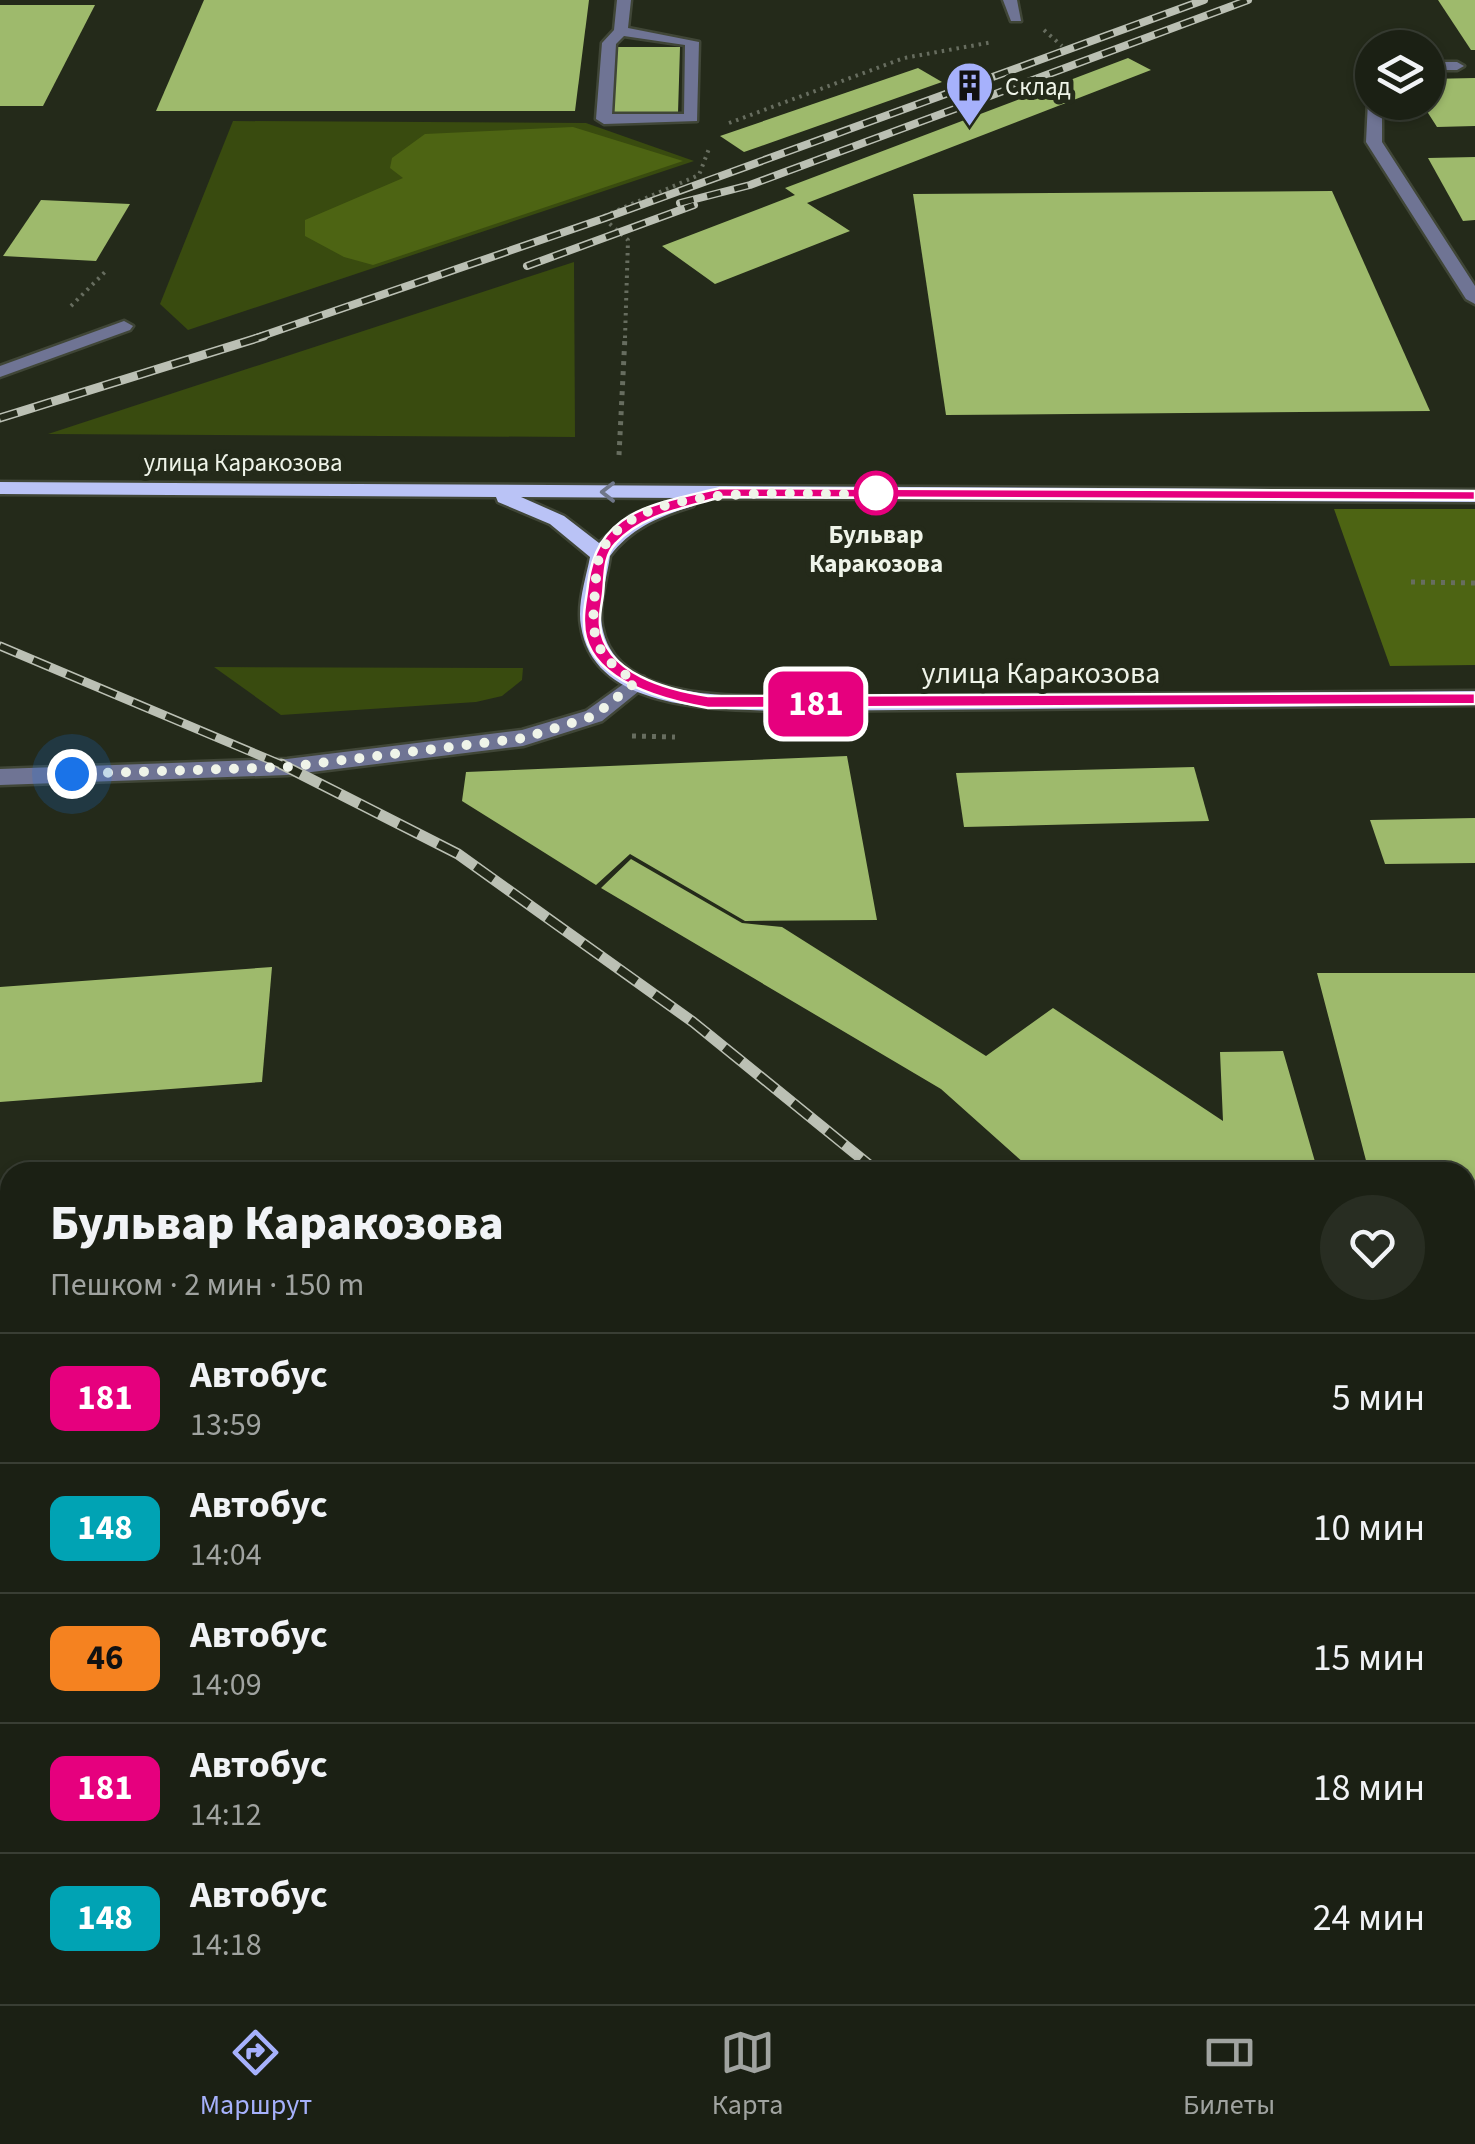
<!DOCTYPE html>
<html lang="ru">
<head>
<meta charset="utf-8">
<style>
	:root { --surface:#1b2014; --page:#282d22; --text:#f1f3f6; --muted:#a0a3a0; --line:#393e34; --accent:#a6b1fc }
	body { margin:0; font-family:"Source Sans 3",sans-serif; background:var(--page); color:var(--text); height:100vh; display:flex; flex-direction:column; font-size:38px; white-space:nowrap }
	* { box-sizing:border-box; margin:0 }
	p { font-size:32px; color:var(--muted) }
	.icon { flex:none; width:55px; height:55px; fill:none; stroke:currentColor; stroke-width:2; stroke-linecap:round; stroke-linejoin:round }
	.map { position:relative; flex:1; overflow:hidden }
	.sheet { position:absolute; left:0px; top:1162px; width:1475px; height:842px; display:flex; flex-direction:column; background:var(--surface); border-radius:30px 30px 0 0; box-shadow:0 2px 8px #0004,0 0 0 2px var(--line) }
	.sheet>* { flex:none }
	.badge { padding:0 20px; border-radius:15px; font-size:35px; line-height:65px }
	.controls { position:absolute; left:1355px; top:30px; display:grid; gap:20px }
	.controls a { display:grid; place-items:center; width:90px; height:90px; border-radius:50%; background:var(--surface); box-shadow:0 2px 8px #0004,0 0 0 2px var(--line); font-size:50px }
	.you { position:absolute; width:50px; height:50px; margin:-25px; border:8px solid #fff; border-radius:50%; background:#1a73e8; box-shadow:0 0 0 15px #1a73e833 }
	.map>.badge { position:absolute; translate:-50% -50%; box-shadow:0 0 0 5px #fff }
	.round { display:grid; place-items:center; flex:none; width:105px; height:105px; border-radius:52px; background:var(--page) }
	.summary { display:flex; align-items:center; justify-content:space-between; height:170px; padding:0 50px }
	h1 { font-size:48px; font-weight:800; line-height:75px }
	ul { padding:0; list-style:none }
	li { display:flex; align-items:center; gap:30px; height:130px; padding:0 50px; border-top:2px solid var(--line) }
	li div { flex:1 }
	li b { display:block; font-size:38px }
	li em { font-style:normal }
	li .badge { min-width:110px; font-weight:700; text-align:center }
	.tab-bar { display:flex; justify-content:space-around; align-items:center; height:140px; border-top:2px solid var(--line); background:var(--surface); font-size:28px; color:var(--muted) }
	.tab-bar a { display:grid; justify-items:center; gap:5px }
	.tab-bar .on { color:var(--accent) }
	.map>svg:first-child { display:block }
	.green { fill:#394b0f }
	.forest { fill:#4d6413 }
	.building { fill:#9eba6c }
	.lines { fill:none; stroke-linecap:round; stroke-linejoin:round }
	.minor-casing { stroke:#404637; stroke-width:5 }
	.major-casing { stroke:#404637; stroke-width:5 }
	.path-far1 { stroke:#676d5f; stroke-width:4; stroke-dasharray:2.5 5; stroke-linecap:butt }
	.path { stroke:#676d5f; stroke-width:5; stroke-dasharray:4 6; stroke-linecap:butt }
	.minor { fill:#6f7494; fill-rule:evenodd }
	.major { fill:#bac3f6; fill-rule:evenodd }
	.rail-far3-casing { stroke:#bbc0b4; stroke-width:8 }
	.rail-far2-casing { stroke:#bbc0b4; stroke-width:9 }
	.rail-far1-casing { stroke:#bbc0b4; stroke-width:11 }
	.rail-casing { stroke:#bbc0b4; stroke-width:14 }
	.rail-far3 { stroke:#242a1a; stroke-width:5; stroke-dasharray:14; stroke-linecap:butt }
	.rail-far2 { stroke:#242a1a; stroke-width:6; stroke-dasharray:18; stroke-linecap:butt }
	.rail-far1 { stroke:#242a1a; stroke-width:8; stroke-dasharray:22; stroke-linecap:butt }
	.rail { stroke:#242a1a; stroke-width:10; stroke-dasharray:29; stroke-linecap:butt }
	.oneway { stroke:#6f7688 }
	.line { fill:#e6007e; stroke:#fff; stroke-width:2.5 }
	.walk { stroke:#eff4e9; stroke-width:10; stroke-dasharray:0 18 }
	.stop-dot { fill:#fff; stroke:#e6007e; stroke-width:5 }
	.labels { text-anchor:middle; stroke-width:10; stroke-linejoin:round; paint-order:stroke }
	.far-poi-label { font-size:25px; fill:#eff4e9; stroke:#242a1a; text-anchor:start }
	.far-street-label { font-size:25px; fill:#eff4e9; stroke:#242a1a }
	.far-stop-label { font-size:25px; font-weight:bold; fill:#eff4e9; stroke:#242a1a }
	.street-label { font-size:30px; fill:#eff4e9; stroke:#242a1a }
</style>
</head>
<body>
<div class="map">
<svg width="1475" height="2004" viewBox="0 0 1475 2004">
	<rect width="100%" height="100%" fill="#242a1a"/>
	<g class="green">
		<path d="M233,121L586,123L694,161L188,330L160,304Z"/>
		<path d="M574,262L575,437L48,434Z"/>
		<path d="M214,667L523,668L522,680L502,696L476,702L281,715Z"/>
	</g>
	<g class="forest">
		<path d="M573,127L683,161L373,265L344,257L305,236V220L403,178L390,168L392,158L425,134Z"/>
		<path d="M1334,509H1475V665L1390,666Z"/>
	</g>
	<g class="building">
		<path d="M204,0H589L575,111H156Z"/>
		<path d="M1438,0H1475V50H1471Z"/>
		<path d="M0,5H95L43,106H0Z"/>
		<path d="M617,47H680L678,113H613Z"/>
		<path d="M1128,58L1151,70L807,203L850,231L715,284L662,246L795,195L785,188Z"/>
		<path d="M918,68L942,82L744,152L720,136Z"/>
		<path d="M1475,78V126L1437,127L1421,102H1428V79Z"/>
		<path d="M1475,157V220L1463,221L1428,158Z"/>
		<path d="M1332,191L1430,411L946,415L913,194Z"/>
		<path d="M41,200L130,204L96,261L3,256Z"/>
		<path d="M847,756L877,920L745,921L630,854L596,885L462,801L466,772Z"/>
		<path d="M1194,767L1209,821L964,827L956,773Z"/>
		<path d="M1475,818V863L1385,864L1370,820Z"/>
		<path d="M631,859L742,923L782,927L986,1056L1053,1008L1223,1121L1220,1052L1283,1051L1318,1172H1034L941,1089L601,888Z"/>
		<path d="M272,967L262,1082L0,1102V987Z"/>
		<path d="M1317,973H1475V1306H1465V1172H1369Z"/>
		<path d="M1465,1369L1475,1370V1605L1465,1593Z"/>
		<path d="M10,1606V1995H133L132,2004H0V1607Z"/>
		<path d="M615,1995H1101L1103,2004H601L602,1996Z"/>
	</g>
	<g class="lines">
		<defs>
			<g id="minor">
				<path d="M617,0H631L628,28L699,42L697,121L604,124L596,119L602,43L614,30ZM624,36L685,45L684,114H612L616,44Z"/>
				<path d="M1003,0H1017L1021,21H1011Z"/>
				<path d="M1428,62H1457L1464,66L1457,70H1428Z"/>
				<path d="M1372,98V102H1382V142L1475,286V304L1466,299L1366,142L1368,102Z"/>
				<path d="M124,321L133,326L130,330L0,377V366Z"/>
				<path d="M636,675L644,677L647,682L644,687L602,721L523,746L287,775L0,785V769L287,759L522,730L586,711Z"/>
			</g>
			<path id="major" d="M0,482L1475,490V502L692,498L696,502L693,506C660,516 631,528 610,556C607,578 598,604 602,626C615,701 727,695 784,697L1475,691V705L784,711C718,709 594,712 581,626C577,604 586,578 590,557L550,524L498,502L496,497L0,494ZM521,497L680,498L630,516L599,543L564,516Z"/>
		</defs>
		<use href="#minor" class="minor-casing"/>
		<use href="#major" class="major-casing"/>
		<g class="path-far1">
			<path d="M1044,30L1062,46"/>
			<path d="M729,123L904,58L993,42"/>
			<path d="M71,306L105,272"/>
			<path d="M625,338L628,240L602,217L699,175L710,146"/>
		</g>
		<g class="path">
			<path d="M619,455L625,336"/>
			<path d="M1411,582L1475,583"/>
			<path d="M632,736L675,737"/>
		</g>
		<use href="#minor" class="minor"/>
		<use href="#major" class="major"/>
		<defs>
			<g id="rail-far3">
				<path d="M680,203L750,185L1248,0"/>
				<path d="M527,266L694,205"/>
				<path d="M256,338L605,218L1204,0"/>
			</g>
			<g id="rail-far2">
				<path d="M0,418L264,336"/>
				<path d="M0,646L287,767"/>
			</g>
			<path id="rail-far1" d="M281,764L458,854L693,1022L878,1172"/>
			<path id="rail" d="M1465,1785L1475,1800"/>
		</defs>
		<use href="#rail-far3" class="rail-far3-casing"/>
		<use href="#rail-far2" class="rail-far2-casing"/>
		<use href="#rail-far1" class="rail-far1-casing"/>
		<use href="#rail" class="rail-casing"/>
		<use href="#rail-far3" class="rail-far3"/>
		<use href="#rail-far2" class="rail-far2"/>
		<use href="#rail-far1" class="rail-far1"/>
		<use href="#rail" class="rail"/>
	</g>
	<defs><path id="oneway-chevron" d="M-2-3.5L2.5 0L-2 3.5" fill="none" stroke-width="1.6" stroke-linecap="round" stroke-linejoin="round" transform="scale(2.5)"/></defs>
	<use class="oneway" href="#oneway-chevron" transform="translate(608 492) rotate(-180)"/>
	<path class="line" d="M720,488L1475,491V500L721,497C685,508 643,514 616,543C603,556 605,576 603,594C602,603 599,615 600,625C604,674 669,690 708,696L1475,693V704L708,708C663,700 584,681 584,622C583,610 587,596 588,584C592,554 603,531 631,515C656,501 693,495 720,488Z"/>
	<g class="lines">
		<path class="walk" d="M72,774L287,767L524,738L594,716L636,682C596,656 590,640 595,593C596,581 596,565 600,555C634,472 817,499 876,493"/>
	</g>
	<defs>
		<symbol id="building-pin" viewBox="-11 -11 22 30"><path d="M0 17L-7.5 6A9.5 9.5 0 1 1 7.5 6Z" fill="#a6b1fc" stroke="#242a1a"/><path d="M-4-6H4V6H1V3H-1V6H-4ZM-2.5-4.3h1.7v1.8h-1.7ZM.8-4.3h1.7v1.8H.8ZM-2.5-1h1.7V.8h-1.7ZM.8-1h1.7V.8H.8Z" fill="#111"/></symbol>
	</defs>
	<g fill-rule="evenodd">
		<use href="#building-pin" x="942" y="58" width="55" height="75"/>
	</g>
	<circle class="stop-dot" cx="876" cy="493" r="20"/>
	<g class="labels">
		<g class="far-poi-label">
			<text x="1005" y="95">Склад</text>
		</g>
		<g class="far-street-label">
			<text x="243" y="471">улица Каракозова</text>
		</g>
		<g class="far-stop-label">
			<text x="876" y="543">Бульвар<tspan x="876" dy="29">Каракозова</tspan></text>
		</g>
		<g class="street-label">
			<text x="1041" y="683">улица Каракозова</text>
		</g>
	</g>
</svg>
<div class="controls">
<a><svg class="icon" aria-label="layers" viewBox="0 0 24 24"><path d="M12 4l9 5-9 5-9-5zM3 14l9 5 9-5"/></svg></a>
</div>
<div class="you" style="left:72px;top:774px"></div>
<b class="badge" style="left:816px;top:704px;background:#e6007e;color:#fff">181</b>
<section class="sheet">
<div class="summary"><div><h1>Бульвар Каракозова</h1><p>Пешком · 2 мин · 150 m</p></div><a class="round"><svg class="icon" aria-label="heart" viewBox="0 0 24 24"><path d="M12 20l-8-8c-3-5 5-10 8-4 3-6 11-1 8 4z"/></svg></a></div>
<ul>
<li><span class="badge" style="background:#e6007e;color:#fff">181</span><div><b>Автобус</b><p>13:59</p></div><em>5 мин</em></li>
<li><span class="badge" style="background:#00a3b4;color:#fff">148</span><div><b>Автобус</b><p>14:04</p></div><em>10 мин</em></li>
<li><span class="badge" style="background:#f58220;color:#111">46</span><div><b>Автобус</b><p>14:09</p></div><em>15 мин</em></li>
<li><span class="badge" style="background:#e6007e;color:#fff">181</span><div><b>Автобус</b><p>14:12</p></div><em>18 мин</em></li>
<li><span class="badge" style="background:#00a3b4;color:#fff">148</span><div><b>Автобус</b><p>14:18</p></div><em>24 мин</em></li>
</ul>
</section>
</div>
<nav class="tab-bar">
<a class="on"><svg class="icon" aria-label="directions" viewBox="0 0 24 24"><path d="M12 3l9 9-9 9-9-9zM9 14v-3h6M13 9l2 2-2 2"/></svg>Маршрут</a>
<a><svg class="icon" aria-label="map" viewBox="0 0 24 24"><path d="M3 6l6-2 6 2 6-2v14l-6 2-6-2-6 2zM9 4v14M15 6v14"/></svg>Карта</a>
<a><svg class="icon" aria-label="tickets" viewBox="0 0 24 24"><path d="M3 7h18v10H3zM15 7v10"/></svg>Билеты</a>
</nav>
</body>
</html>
